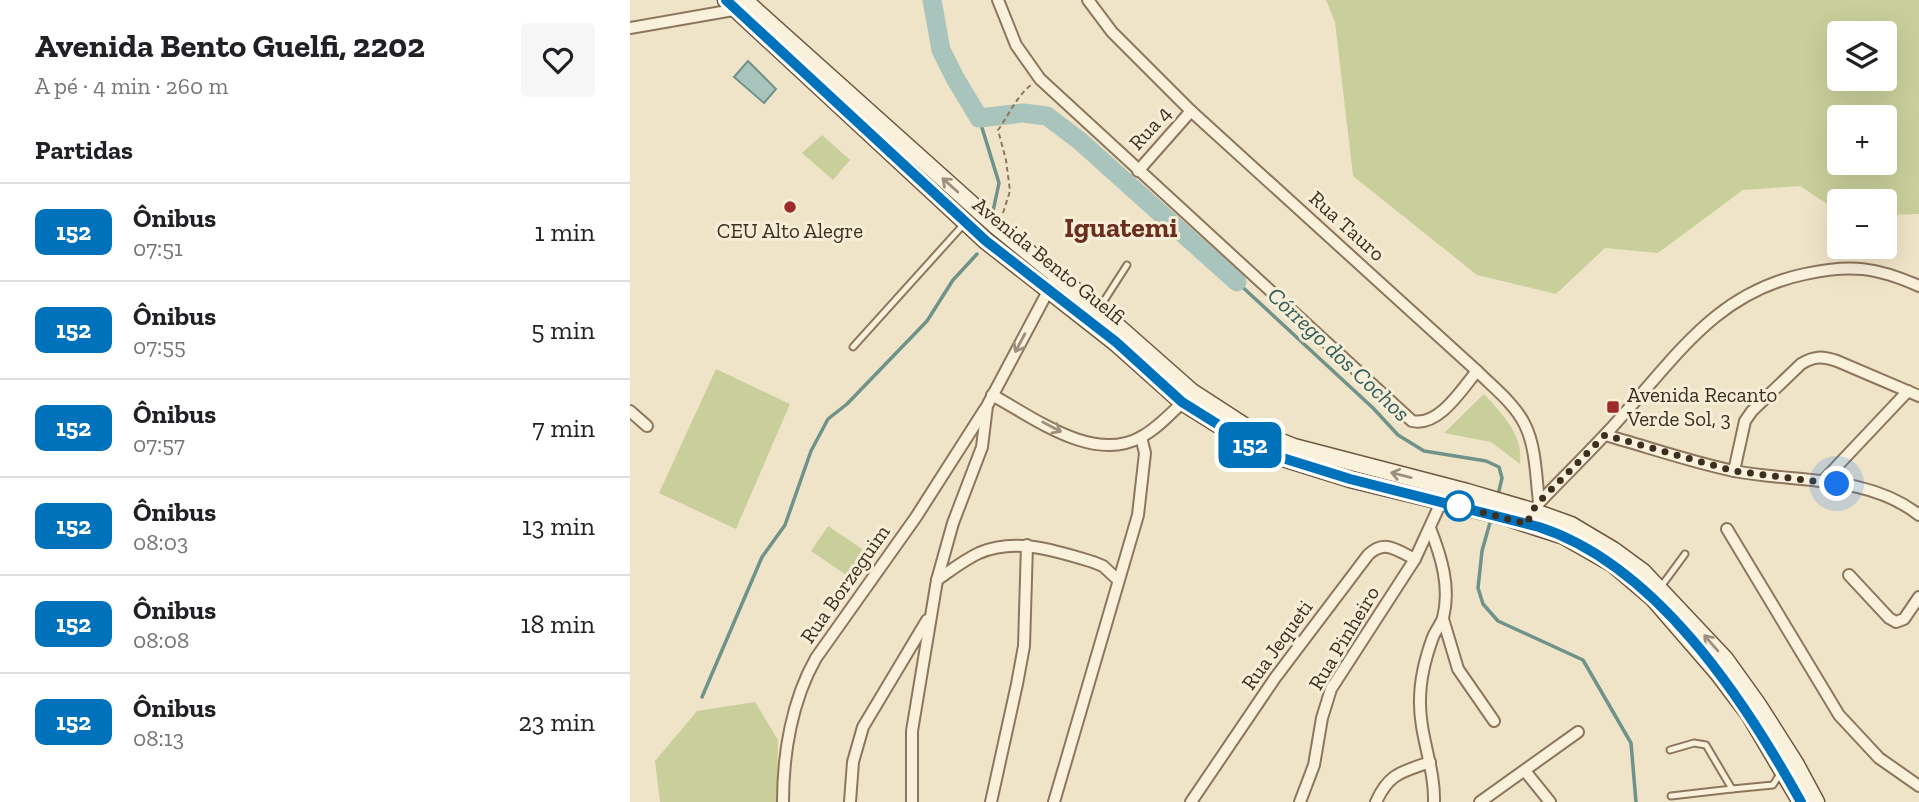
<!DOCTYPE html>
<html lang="pt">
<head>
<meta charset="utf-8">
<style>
	:root { --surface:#fff; --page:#f6f6f6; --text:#202124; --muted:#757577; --line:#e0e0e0 }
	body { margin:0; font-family:"Zilla Slab",serif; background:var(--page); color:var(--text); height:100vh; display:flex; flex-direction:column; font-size:26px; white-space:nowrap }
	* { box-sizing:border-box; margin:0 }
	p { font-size:23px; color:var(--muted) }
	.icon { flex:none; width:38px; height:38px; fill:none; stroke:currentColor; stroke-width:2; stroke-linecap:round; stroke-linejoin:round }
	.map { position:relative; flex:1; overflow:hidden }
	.panel { display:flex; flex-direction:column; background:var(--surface); width:630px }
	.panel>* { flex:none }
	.badge { padding:0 14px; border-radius:10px; font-size:24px; line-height:46px }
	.buttons { position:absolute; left:1197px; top:21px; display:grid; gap:14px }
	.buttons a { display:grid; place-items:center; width:70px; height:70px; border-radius:7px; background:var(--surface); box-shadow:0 7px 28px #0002; font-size:35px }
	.you { position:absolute; width:35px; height:35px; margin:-18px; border:5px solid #fff; border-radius:50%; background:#1a73e8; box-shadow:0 0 0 10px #1a73e833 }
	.map>.badge { position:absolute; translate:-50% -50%; box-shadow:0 0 0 4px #fff }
	h2 { padding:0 35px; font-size:26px; line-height:63px }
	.round { display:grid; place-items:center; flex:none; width:74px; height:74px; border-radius:7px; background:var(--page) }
	.overview { display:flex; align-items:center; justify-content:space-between; height:119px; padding:0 35px }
	h1 { font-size:33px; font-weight:800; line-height:52px }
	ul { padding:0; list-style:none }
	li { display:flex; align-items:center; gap:21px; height:98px; padding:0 35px; border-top:2px solid var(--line) }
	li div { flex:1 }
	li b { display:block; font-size:26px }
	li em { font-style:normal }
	li .badge { min-width:77px; font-weight:700; text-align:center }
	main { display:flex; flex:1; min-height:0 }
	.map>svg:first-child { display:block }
	.green { fill:#c9cf9b; fill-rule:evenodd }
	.water { fill:#a9c4bc; stroke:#6f938a; stroke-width:2 }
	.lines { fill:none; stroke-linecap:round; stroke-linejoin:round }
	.stream { stroke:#6f938a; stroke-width:3.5 }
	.river { stroke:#a9c4bc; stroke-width:19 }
	.lane-casing { stroke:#8d765c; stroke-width:9 }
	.street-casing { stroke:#8d765c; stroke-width:14 }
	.secondary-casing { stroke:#6f573f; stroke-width:19 }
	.path { stroke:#8d765c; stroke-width:2; stroke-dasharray:5 3.5; stroke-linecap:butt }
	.lane { stroke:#faf1dc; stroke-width:5 }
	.street { stroke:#faf1dc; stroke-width:10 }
	.secondary { stroke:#faf1dc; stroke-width:16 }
	.oneway { stroke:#9c907e }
	.line-casing { stroke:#fff; stroke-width:16 }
	.line { stroke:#0072bc; stroke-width:10 }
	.walk { stroke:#3d2e20; stroke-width:7; stroke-dasharray:0 12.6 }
	.poi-dot { fill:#9e2a2b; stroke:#f7eed8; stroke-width:2.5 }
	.stop-dot { fill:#fff; stroke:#0072bc; stroke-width:3.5 }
	.labels { text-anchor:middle; stroke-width:6; stroke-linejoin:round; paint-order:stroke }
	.street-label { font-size:21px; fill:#3d2e20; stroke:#f7eed8 }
	.poi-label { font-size:21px; fill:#3d2e20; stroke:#f7eed8 }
	.water-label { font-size:23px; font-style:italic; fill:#2f5d5a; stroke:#f7eed8 }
	.district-label { font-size:28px; font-weight:bold; fill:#6b2e1e; stroke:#f7eed8 }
</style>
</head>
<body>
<main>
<section class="panel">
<div class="overview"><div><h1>Avenida Bento Guelfi, 2202</h1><p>A pé · 4 min · 260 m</p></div><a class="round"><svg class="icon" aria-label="heart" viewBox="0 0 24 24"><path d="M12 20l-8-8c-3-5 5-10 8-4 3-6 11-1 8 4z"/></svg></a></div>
<h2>Partidas</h2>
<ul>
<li><span class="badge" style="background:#0072bc;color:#fff">152</span><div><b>Ônibus</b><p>07:51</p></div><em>1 min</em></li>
<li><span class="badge" style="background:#0072bc;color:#fff">152</span><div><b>Ônibus</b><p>07:55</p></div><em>5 min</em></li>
<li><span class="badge" style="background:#0072bc;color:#fff">152</span><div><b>Ônibus</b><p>07:57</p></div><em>7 min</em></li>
<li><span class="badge" style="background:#0072bc;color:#fff">152</span><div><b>Ônibus</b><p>08:03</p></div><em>13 min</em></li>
<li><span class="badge" style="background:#0072bc;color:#fff">152</span><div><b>Ônibus</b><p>08:08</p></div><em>18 min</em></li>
<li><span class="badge" style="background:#0072bc;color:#fff">152</span><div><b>Ônibus</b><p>08:13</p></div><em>23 min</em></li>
</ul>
</section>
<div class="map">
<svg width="1289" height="802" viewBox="0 0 1289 802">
	<rect width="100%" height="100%" fill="#f0e4c8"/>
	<g class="green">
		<path d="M696,0H1289V214L1255,215V201H1209V212L1170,186L1113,190L1028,253L975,248L926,294L847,275L723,176L705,22ZM1255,33V79H1209V33ZM1255,117V163H1209V117Z"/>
		<path d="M192,135L220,160L203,180L172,153Z"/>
		<path d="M86,369L160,404L106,529L29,493Z"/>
		<path d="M854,394C872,414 894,435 890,464L861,442L814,433Z"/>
		<path d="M198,526L235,551L218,576L181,551Z"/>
		<path d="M125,702L148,740L147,802H30L25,761L67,711Z"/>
	</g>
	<path class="water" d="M118,61L146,89L134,103L104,77Z"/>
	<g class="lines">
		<g class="stream">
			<path d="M349,118L369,183L362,216"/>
			<path d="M607,282L743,408L768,435L794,451L856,461L869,467L872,478L868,495"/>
			<path d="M861,519L852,551L848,588L853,604L868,621L953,660L1001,743L1006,802"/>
			<path d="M72,697L132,557L155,525L181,451L198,419L217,404L297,321L323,280L347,254"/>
		</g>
		<path class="river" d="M302,0L311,50L325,78L349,118L393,113L417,116L450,141L607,282"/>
		<defs>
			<g id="lane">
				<path d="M470,307L497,265"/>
				<path d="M223,347L334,224"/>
				<path d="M1030,588L1055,554"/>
				<path d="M1040,750L1064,743L1076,745L1102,789L1143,785L1151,772"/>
				<path d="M1041,796L1102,789"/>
			</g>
			<g id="street">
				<path d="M368,0L386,45L410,79L782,421C809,427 832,389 847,371"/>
				<path d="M458,0L482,32L561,111L847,371C864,388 885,404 895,425C906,447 906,478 909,502"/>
				<path d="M0,28L109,9"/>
				<path d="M508,171L561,111"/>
				<path d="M362,395C403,417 463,464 511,437C528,428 542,412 556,399"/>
				<path d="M0,411L17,426"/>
				<path d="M975,435C1018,447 1061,462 1104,471C1166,483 1237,474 1289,515"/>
				<path d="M1104,471L1115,421L1122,411L1171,364C1184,356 1192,356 1207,361L1289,396"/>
				<path d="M1193,481L1278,391"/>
				<path d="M908,504C936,474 966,446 993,415C1049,353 1088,292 1175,274C1221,264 1246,267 1289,286"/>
				<path d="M800,528C811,556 821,587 813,618C811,624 806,630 803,637C796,656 790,680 790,700C789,735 805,767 804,802"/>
				<path d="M1097,529L1209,715L1249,758L1289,786"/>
				<path d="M1219,575L1259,618L1266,622L1274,619L1289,597"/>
				<path d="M307,580C320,571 334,560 349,553C386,537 427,551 463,562L473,566L488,580"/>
				<path d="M813,619L828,669L864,721"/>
				<path d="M895,771L920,802"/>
				<path d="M153,802C153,753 162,700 186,658L286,517L355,409"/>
				<path d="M220,802L223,762L233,727L297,620"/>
				<path d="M282,802V731L307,580L323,523L352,447L357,406L426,276"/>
				<path d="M361,802L387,684L394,646L397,545"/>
				<path d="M424,802L508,515L515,453L511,437"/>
				<path d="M561,802L645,678L738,555C755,539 766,550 785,559"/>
				<path d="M670,802L684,765L692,718L701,689L785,559L813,498"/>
				<path d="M746,802C759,773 772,772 800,762"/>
				<path d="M850,802L948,732"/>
			</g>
			<g id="secondary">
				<path d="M96,0L356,241L486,343L552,402L624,447L643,455L720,479L876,517L909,528L934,536L983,564L1023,598L1088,673L1119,714L1171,802"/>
				<path d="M114,0L366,226L468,309L562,392L619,429L664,447L837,492L902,511L941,525L983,550L1013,572L1095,659L1128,705L1165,763L1186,802"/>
			</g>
		</defs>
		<use href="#lane" class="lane-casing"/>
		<use href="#street" class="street-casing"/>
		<use href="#secondary" class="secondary-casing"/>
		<path class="path" d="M373,213L380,191L376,160L368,130C379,115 386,97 401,85"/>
		<use href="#lane" class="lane"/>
		<use href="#street" class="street"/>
		<use href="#secondary" class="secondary"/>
	</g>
	<defs><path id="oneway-shaft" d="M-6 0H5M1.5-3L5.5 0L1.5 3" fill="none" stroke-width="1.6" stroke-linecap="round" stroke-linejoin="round" transform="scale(1.75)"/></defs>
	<g class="oneway">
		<use href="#oneway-shaft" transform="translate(320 185) rotate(-138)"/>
		<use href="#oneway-shaft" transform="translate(390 343) rotate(118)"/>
		<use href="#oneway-shaft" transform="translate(422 427) rotate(28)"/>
		<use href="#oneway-shaft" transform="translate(771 475) rotate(-166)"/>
		<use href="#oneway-shaft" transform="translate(1081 643) rotate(-131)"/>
	</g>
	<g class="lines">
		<defs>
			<path id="line" d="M96,0L356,241L486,342L552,402L624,447L643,455L720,479L909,527C1026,565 1114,699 1171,802"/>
		</defs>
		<use href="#line" class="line-casing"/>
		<use href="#line" class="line"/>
		<path class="walk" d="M829,506L897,524L902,511L909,502L975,435L1104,471L1207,484"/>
	</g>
	<g class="poi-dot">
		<circle cx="160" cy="207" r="7"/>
		<rect x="976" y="400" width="14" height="14" rx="3.5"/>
	</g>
	<circle class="stop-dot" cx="829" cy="506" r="14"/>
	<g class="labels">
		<g class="street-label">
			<text transform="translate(520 128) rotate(-48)" y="7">Rua 4</text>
			<text transform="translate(717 226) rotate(42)" y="7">Rua Tauro</text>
			<text transform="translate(419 261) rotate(39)" y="7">Avenida Bento Guelfi</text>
			<text transform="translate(215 584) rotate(-55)" y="7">Rua Borzeguim</text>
			<text transform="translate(714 638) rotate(-59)" y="7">Rua Pinheiro</text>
			<text transform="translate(647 645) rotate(-54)" y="7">Rua Jequeti</text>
		</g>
		<g class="poi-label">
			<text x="160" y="238">CEU Alto Alegre</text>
			<text x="997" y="402" text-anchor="start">Avenida Recanto<tspan x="997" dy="24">Verde Sol, 3</tspan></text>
		</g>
		<g class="water-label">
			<text transform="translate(709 354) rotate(43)" y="8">Córrego dos Cochos</text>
		</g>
		<g class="district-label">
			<text x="491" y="237">Iguatemi</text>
		</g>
	</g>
</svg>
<div class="buttons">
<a><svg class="icon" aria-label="layers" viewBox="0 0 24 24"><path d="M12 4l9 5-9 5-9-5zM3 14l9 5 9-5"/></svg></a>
<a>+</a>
<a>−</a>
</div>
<div class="you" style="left:1207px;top:484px"></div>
<b class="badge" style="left:620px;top:445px;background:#0072bc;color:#fff">152</b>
</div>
</main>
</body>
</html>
